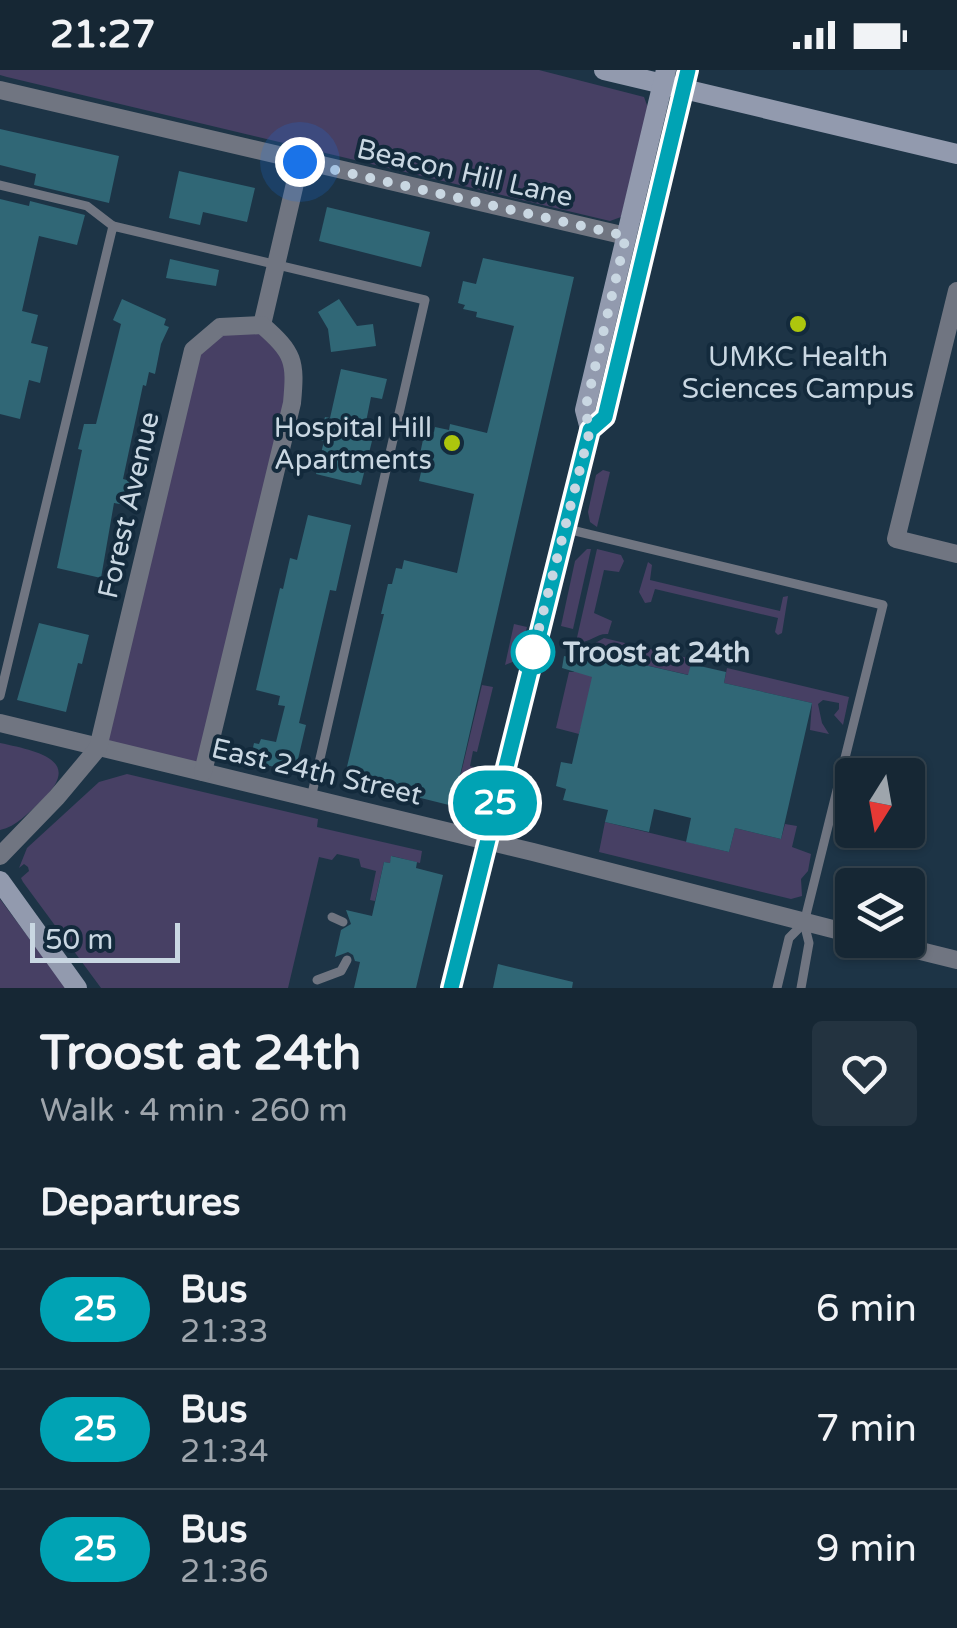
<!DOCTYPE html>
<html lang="en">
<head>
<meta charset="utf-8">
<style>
	:root { --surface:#162734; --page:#233340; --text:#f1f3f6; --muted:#9ea5ac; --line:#35444f }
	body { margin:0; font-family:"Varela Round",sans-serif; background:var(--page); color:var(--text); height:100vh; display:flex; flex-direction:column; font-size:38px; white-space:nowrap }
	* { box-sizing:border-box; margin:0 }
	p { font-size:32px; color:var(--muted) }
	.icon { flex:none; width:55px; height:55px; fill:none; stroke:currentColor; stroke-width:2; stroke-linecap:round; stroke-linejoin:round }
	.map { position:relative; height:918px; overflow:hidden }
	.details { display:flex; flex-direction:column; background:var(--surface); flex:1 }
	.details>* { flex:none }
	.badge { padding:0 20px; border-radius:32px; font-size:35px; line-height:65px }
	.needle { width:65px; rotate:191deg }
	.buttons { position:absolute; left:835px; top:688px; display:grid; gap:20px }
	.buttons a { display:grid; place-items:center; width:90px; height:90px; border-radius:10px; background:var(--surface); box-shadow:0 2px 8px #0004,0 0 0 2px var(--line); font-size:50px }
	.scale { position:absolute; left:30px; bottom:25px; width:150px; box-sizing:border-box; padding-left:10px; border:5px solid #c9d7e2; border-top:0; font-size:28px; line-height:35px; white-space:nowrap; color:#c9d7e2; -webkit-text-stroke:8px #132a3c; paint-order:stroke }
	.you { position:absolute; width:50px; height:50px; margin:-25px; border:8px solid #fff; border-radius:50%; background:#1a73e8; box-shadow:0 0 0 15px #1a73e833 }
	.map>.badge { position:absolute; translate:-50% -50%; box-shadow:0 0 0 5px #fff }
	h2 { padding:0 40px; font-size:38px; line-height:90px }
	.round { display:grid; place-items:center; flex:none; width:105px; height:105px; border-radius:10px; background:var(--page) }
	.head { display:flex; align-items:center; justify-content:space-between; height:170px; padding:0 40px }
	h1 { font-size:48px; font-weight:700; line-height:75px }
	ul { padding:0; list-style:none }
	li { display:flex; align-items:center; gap:30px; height:120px; padding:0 40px; border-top:2px solid var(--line) }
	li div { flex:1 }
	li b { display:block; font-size:38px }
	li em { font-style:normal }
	li .badge { min-width:110px; font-weight:700; text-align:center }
	.status { display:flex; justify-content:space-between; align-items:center; height:70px; padding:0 50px; background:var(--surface); direction:ltr }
	.status svg { height:28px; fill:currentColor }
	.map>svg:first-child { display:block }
	.green { fill:#474064 }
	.building { fill:#306776 }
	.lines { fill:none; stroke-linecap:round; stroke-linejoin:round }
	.lane { stroke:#707581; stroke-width:9 }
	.street { stroke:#707581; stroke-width:18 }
	.secondary { stroke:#929aae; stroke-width:20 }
	.line-casing { stroke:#fff; stroke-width:22 }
	.line { stroke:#00a3b4; stroke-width:15 }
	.walk { stroke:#c9d7e2; stroke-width:10; stroke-dasharray:0 18 }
	.poi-dot { fill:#adc60d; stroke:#132a3c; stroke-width:4 }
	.stop-dot { fill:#fff; stroke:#00a3b4; stroke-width:5 }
	.labels { text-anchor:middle; stroke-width:8; stroke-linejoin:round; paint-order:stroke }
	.street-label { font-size:28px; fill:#c9d7e2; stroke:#132a3c }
	.poi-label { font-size:28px; fill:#c9d7e2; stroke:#132a3c }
	.stop-label { font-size:28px; font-weight:bold; fill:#c9d7e2; stroke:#132a3c; text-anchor:start }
</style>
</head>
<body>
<div class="status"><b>21:27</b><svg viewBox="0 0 49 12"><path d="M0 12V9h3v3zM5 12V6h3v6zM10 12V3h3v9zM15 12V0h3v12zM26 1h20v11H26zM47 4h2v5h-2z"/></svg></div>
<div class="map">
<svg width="957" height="918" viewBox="0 0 957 918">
	<rect width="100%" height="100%" fill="#1d3446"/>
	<g class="green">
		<path d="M0,0H539L644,27L648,38L621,147L610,151L7,7L0,5Z"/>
		<path d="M260,262L283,286L289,316L198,693L106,672L201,279L222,264Z"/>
		<path d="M603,400L610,402L597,457L590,452L588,442L596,405Z"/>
		<path d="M587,479H591L573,559L561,556L575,491Z"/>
		<path d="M597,479L621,485L624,491L619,502L604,500L594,543L612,551L608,564C596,563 589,574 576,572Z"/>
		<path d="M648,492L652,495L650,510L780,541L783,527L788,526L782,563L778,565L775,562L778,548L655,519L651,532L645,533L639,522Z"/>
		<path d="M514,554L527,557L518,590L505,595Z"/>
		<path d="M604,568L692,589L689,605L601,585L579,664L556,658L569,602H574L578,586L574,584L575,579H585Z"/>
		<path d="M727,598L849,627L843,655L834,645L839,639V633L823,630L818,634L822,653L829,664L810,660L812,633L724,613Z"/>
		<path d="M482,615L493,617L477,682L473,681L470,696L473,697L464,736L454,733Z"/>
		<path d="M0,673C37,681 86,690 40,732C27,744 17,756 0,760Z"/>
		<path d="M480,699L485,700L489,711L482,745L473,744L471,738Z"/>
		<path d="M127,704L318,749L317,757L422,781L420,793L392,786L390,793L384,792L375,831L370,830L376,801L361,797L359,789L337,784L332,790L319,787L288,918H101L23,812L21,808L29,801L28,797L24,794L19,798L27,778L99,712Z"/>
		<path d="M533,711L537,712L526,757L513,754L522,719Z"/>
		<path d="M605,752L729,782L735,758L781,769L785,754L797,756L792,777L811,784L808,801L801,809L802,826L791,829L599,782Z"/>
		<path d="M0,829L66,918H0Z"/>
	</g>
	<g class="building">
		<path d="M0,59L119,86L109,133L34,115L36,104L0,95Z"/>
		<path d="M179,101L255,118L247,152L203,142L200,155L169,148Z"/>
		<path d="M0,129L29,136L30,131L85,145L77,175L39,166L22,241L38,245L31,273L48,277L40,313L29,310L20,349L0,344Z"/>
		<path d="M327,137L430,162L421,197L319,171Z"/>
		<path d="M483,188L574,207L453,736L344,709L384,544H381L388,514H392L396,498L402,499L404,490L457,503L474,424L419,411L425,385L420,384L425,360L434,362L435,357L449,360L450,354L487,363L514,256L476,247L477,242L463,239L465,235L458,233L463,211L476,214Z"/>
		<path d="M170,189L219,200L216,216L166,208Z"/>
		<path d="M122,229L166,249L164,255L169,257L161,274L155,304L149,302L146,316L143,315L123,409L130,411L125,435L114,433L101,508L57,498L82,380L78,379L84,354H96L121,254L113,250Z"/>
		<path d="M339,229L357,256L373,254L376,276L331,282L328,259L318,242Z"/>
		<path d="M341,299L387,309L382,329L371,327L365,357L375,359L361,415L316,404L324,371L319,370L325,347L330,348Z"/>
		<path d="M308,445L351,455L336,521L330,520L299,653L306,655L295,702L250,691L254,673L259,674L261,669L276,672L285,636L278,635L280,626L256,620L280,518L283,519L290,488L297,490Z"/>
		<path d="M39,553L89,565L82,594L78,593L66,642L17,630Z"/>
		<path d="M601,585L688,605L691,594L726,602L724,613L812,633L781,769L735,758L729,782L686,772L691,748L654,739L649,762L605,752L608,740L563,730L566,719L556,716L561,692L572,694L592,607L562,598L564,586L599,593Z"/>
		<path d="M391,786L417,792L416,798L443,805L416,918H354L360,892L355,891L353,885L348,882L335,887L341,860L351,854L346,840L372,846L384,792L390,793Z"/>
		<path d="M498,894L573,912L572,918H493Z"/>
	</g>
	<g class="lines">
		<g class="lane">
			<path d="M0,115L87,136L113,156"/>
			<path d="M567,459L883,535L804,853L809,873L801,918"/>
			<path d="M0,626L113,156L425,230L311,728"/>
			<path d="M332,847L343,852"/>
			<path d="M317,910L341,901L347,890"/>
			<path d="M777,918L789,868L804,853"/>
		</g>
		<g class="street">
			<path d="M0,20L626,166"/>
			<path d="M957,221L896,469L957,484"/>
			<path d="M262,255L300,92"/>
			<path d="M0,653L533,782L852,864"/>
			<path d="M0,786L57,727L98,678L193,280L220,257L262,255C294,283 296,291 292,333L203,702"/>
			<path d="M876,870L957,890"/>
		</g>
		<g class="secondary">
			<path d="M604,0L957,84"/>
			<path d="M590,359L605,347L688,0"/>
			<path d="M0,811L77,918"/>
			<path d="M451,918L590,359L585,340L666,0"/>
		</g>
	</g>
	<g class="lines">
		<defs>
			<path id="line" d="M451,918L590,360L605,347L688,0"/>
		</defs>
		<use href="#line" class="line-casing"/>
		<use href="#line" class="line"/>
		<path class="walk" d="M300,92L626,166L585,340L590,360L533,582"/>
	</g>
	<g class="poi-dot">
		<circle cx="798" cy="254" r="10"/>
		<circle cx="452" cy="373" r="10"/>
	</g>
	<circle class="stop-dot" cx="533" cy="582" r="20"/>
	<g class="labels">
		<g class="street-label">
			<text transform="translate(465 102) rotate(13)" y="10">Beacon Hill Lane</text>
			<text transform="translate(128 435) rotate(-77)" y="10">Forest Avenue</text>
			<text transform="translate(317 701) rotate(13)" y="10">East 24th Street</text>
		</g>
		<g class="poi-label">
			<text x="798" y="296">UMKC Health<tspan x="798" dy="32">Sciences Campus</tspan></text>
			<text x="432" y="367" text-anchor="end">Hospital Hill<tspan x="432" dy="32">Apartments</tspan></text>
		</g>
		<g class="stop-label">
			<text x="563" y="592">Troost at 24th</text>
		</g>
	</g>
</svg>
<div class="buttons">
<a><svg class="needle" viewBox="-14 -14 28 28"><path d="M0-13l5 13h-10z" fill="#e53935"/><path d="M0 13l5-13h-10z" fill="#9ea5ac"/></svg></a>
<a><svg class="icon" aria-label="layers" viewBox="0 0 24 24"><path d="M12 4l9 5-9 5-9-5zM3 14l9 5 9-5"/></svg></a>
</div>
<div class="scale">50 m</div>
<div class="you" style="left:300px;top:92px"></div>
<b class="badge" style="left:495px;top:733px;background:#00a3b4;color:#fff">25</b>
</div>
<section class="details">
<div class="head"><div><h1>Troost at 24th</h1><p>Walk · 4 min · 260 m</p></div><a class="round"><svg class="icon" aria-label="heart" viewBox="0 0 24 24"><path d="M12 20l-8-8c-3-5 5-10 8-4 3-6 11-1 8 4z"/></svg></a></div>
<h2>Departures</h2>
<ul>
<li><span class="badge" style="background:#00a3b4;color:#fff">25</span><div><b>Bus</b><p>21:33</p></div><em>6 min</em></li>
<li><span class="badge" style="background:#00a3b4;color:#fff">25</span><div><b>Bus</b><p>21:34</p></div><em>7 min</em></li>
<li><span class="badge" style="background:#00a3b4;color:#fff">25</span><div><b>Bus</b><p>21:36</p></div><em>9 min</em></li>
</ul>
</section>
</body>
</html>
